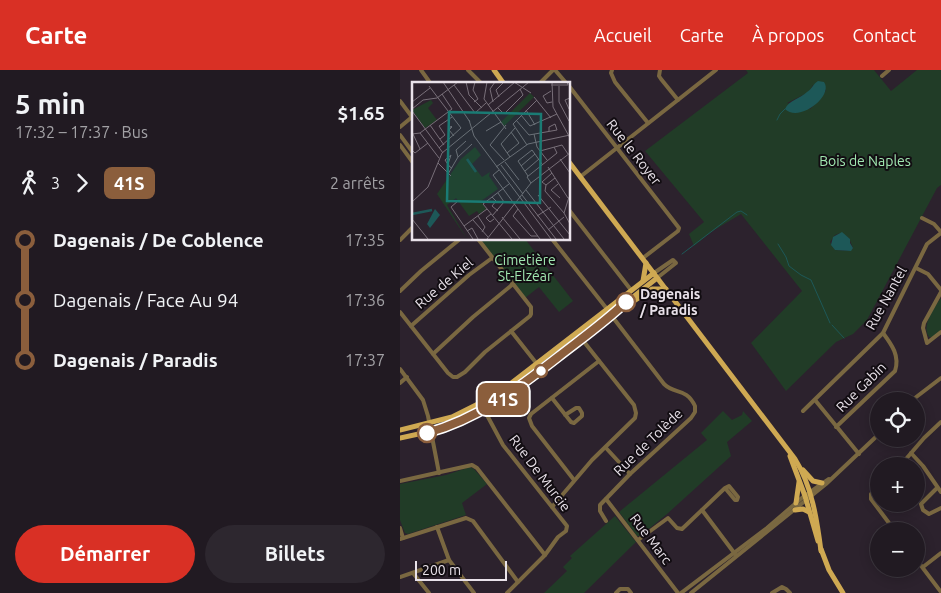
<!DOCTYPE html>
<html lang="fr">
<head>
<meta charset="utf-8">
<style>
	:root { --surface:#211a22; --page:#2d272f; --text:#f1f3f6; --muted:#a2a1a5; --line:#3e3840; --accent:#d93025 }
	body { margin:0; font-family:Ubuntu,sans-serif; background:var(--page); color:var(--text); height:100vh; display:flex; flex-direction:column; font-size:19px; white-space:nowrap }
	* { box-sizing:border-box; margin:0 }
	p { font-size:16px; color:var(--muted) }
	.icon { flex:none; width:28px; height:28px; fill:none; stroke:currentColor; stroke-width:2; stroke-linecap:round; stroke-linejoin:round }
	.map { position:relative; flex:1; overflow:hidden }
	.sheet { display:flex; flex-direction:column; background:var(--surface); width:400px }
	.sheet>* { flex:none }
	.badge { padding:0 10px; border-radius:8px; font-size:18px; line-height:32px }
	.buttons { position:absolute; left:470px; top:322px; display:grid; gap:10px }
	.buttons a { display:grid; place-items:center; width:55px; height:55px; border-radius:50%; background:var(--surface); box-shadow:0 2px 12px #0003,0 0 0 1px var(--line); font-size:25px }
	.scale { position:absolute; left:15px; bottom:12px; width:92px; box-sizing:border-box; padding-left:5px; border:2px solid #e9e2ea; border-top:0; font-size:14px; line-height:18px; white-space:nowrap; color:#e9e2ea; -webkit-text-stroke:4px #120d12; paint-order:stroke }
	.map>.badge { position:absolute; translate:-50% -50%; box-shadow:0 0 0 2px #fff }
	.legs { display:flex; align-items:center; gap:8px; height:55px; padding:0 15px; font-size:16px }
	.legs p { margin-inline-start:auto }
	.headline { display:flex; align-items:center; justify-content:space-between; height:85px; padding:0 15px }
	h1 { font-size:28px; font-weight:700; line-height:38px }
	.primary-button { display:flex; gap:10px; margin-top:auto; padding:10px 15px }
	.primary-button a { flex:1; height:58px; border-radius:30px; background:var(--accent); color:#fff; font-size:20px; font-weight:700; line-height:58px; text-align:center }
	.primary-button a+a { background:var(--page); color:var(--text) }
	ul { padding:0 15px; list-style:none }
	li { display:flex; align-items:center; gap:18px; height:60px; font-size:19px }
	li i { display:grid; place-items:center; width:8px; height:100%; margin:0 6px; background:currentColor }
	li i::after { content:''; width:12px; height:12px; margin:-6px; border:4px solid; border-radius:50%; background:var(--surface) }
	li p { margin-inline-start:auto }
	li:first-child i { background:linear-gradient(#0000 50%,currentColor 0) }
	li:last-child i { background:linear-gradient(currentColor 50%,#0000 0) }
	header { display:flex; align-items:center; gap:30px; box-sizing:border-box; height:70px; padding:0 25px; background:var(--accent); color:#fff }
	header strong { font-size:24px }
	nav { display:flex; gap:28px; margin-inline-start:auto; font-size:18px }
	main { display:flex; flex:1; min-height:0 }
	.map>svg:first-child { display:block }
	.green { fill:#213c27; fill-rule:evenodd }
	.water { fill:#1d5858 }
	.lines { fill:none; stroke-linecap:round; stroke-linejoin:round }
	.stream { stroke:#1d5858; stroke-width:1 }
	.minor { stroke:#7a6841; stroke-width:4 }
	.major { stroke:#cfa952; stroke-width:5 }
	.line-1-casing { stroke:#fff; stroke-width:11 }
	.line-1 { stroke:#8b5e3c; stroke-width:8 }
	.stop-1-dot { fill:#fff; stroke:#8b5e3c; stroke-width:2.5 }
	.labels { text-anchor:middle; stroke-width:4; stroke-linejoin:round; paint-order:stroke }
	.street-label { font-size:14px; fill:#e9e2ea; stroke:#120d12 }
	.park-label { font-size:14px; fill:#a0e7b0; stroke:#120d12 }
	.stop-label { font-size:14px; font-weight:bold; fill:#e9e2ea; stroke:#120d12; text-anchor:start }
	.inset-river { fill:none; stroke:#1d5858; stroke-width:2.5 }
	.inset-road { fill:none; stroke:#786f79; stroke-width:1 }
	.view { fill:#1a7b74; fill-opacity:0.15; stroke:#1a7b74; stroke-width:2.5 }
	.inset-edge { fill:none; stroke:#e9e2ea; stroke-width:2.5 }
</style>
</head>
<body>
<header>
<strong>Carte</strong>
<nav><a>Accueil</a><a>Carte</a><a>À propos</a><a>Contact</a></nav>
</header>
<main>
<section class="sheet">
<div class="headline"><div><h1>5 min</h1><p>17:32 – 17:37 · Bus</p></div><b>$1.65</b></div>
<div class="legs"><svg class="icon" aria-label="walk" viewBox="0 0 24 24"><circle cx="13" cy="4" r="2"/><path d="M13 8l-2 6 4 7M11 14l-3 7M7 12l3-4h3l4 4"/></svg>3<svg class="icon" aria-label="forward" viewBox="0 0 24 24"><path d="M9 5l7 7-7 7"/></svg><b class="badge" style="background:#8b5e3c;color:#fff">41S</b><p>2 arrêts</p></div>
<ul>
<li><i style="color:#8b5e3c"></i><b>Dagenais / De Coblence</b><p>17:35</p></li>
<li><i style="color:#8b5e3c"></i><span>Dagenais / Face Au 94</span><p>17:36</p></li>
<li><i style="color:#8b5e3c"></i><b>Dagenais / Paradis</b><p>17:37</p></li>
</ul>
<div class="primary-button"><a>Démarrer</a><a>Billets</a></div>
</section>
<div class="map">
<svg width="541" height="523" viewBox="0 0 541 523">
	<rect width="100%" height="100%" fill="#2c222d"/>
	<g class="green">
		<path d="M346,0H474L491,21L517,0H541V115L537,118L467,250L453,264L436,272L386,321L351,273L402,221L341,144L311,162L294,176L289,164L304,152L245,81L348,3ZM413,15L426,20L421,28L410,39L387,33L409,22ZM440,163L449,168L453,178L449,181L435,180L430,172L435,165Z"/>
		<path d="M79,169H125L173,231L159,242L139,217L125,228Z"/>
		<path d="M541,228V260L533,267H529C521,256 534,237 541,228Z"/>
		<path d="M323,341L332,350L342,345L343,341L352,351L327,372L331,386L267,444L240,466H237L219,442L307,370L301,363Z"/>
		<path d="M70,397L74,399L87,414L62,433L66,445L8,464L5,463L0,450V414L46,405Z"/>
		<path d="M215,446L236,472L184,523H144L167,501L163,497L172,488L170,486Z"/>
	</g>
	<g class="water">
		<path d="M418,11L424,12C434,26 399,53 385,39C389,30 400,29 407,22C412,19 413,14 418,11Z"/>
		<path d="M442,162L450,169V173L453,178L451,181L435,180L431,175L433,167Z"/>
	</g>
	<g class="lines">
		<g class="stream">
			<path d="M377,50L380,44L385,39"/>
			<path d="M378,174L386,187L389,196L401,205L411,210L430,253"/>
			<path d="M282,184L337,142L341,141L347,145"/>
			<path d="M432,255L444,268"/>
		</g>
		<g class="minor">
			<path d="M21,0L31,14"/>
			<path d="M68,0L82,14"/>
			<path d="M155,0L167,14"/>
			<path d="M212,0L211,3L215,12L248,53"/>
			<path d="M260,0L259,6L261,9L278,30"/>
			<path d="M482,6L489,0"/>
			<path d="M139,14L153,0"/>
			<path d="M169,16L279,158L278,161L243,188"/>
			<path d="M0,31L12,47"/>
			<path d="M0,57L12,47"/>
			<path d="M0,65L14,84"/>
			<path d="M0,75L14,94"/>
			<path d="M180,107L316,0"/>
			<path d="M169,140L231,220"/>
			<path d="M522,148L534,154L541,162"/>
			<path d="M152,169L207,239"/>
			<path d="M0,170L14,156"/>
			<path d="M516,198L528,204L541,220"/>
			<path d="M254,203L273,190L276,193L257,208"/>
			<path d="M0,221L21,201L60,169"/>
			<path d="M541,222L524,253L523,258L527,273L541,262"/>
			<path d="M0,242L48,303L53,307H57L65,302L85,282L130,246L131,244V237L78,169"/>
			<path d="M11,256L69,205L92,188"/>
			<path d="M111,261L137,294"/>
			<path d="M33,284L73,247L113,214"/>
			<path d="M0,299L23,330L28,346L39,403"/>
			<path d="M0,313L7,307"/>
			<path d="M152,328L171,352L174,353L182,346V343L179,338H176L165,345"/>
			<path d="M415,330L459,384"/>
			<path d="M511,331L541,308"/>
			<path d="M81,334L103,375L167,456L166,461L158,467L145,485L107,523"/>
			<path d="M403,341L483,263L527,174L541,163"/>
			<path d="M436,357L495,301C500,286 492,275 483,263"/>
			<path d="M206,378L230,404"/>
			<path d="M511,383L523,396L541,422"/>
			<path d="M500,396L524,368L541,352"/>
			<path d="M174,410L132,356L129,348L131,344L199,291"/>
			<path d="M0,411L72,395L77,398L145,485"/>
			<path d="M479,417L471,424V429L495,461"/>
			<path d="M537,418L521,434L523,440L529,444L541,438"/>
			<path d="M206,429L278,523"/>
			<path d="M152,437L192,390L235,348L236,343L234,335L177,263"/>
			<path d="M302,440L335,484"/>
			<path d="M206,451L200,441V435L230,404L291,348L295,342V336C286,317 275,325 264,314L211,245"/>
			<path d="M37,457L49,490L74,523"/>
			<path d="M0,458L3,468"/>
			<path d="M0,469L66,448L73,451L118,512"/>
			<path d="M238,470L268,448L277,458L282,459L325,418L329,416L338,427L337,430H335L325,418"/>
			<path d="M516,489L541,522"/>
			<path d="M523,497L541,483"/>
			<path d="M13,503L29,523"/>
			<path d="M0,507L49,490"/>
			<path d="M216,523L220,519H228L231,523"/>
			<path d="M281,523L367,458L403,427L429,409"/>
			<path d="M291,523L426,414L479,364"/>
			<path d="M372,523L382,517L386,519L390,523"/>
		</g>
		<g class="major">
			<path d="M94,0L104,14"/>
			<path d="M169,92L395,389C412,416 417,450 421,481"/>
			<path d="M243,211L246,193"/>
			<path d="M222,239L252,219H266"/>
			<path d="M0,360L52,347L96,325L254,203"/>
			<path d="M0,368L46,358L74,346L99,332L179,270L257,208"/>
			<path d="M390,386L405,426L418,471"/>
			<path d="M403,400L413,411L422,413"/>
			<path d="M396,433L399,412"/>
			<path d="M395,440L403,439L409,442"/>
			<path d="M421,479L429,500L443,523"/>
		</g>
	</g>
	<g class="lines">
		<defs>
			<path id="line-1" d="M27,363C78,349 117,319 158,287C181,269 205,252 226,232"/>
		</defs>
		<use href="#line-1" class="line-1-casing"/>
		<use href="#line-1" class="line-1"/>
	</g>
	<g class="stop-1-dot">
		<circle cx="226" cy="232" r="9"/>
		<circle cx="141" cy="301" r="6"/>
		<circle cx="27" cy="363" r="9"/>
	</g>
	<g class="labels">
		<g class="street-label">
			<text transform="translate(234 82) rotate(52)" y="5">Rue le Royer</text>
			<text transform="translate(44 213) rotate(-40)" y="5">Rue de Kiel</text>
			<text transform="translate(486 228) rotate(-61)" y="5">Rue Nantel</text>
			<text transform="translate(461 317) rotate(-45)" y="5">Rue Gabin</text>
			<text transform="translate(248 372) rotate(-44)" y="5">Rue de Tolède</text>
			<text transform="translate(140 403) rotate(53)" y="5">Rue De Murcie</text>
			<text transform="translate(251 469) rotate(53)" y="5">Rue Marc</text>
		</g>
		<g class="park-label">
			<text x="465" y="96">Bois de Naples</text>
			<text x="125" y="195">Cimetière<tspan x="125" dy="16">St-Elzéar</tspan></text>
		</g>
		<g class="stop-label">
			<text x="240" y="229">Dagenais<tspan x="240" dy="16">/ Paradis</tspan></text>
		</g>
	</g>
	<g transform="translate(12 12)">
		<rect width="158" height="158" fill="#2c222d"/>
		<path d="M118,11L122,15L92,44L89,40ZM19,18L21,21L16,26L25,38L13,46L0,28ZM63,65L69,73L60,82L70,95L78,90L77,94L86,107L69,119L74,127L67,132L65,129L57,134L44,116L35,123L55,157L25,112L49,77Z" fill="#213c27"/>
		<path d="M23,127L28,133L18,146L15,142Z" fill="#1d5858"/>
		<path class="inset-river" d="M55,77L64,90M0,132L20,128"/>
		<path class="inset-road" d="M31,0L58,40M54,0L57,13L70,26M75,0L72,17L94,47M102,0L119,11M140,0L141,25L158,56M42,3L63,31L74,21M139,3H156L155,0M17,4L49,46L27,66M147,4V20L157,39M139,9L131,14L135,21L140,20M87,15L84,8L91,1M122,15L139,36M0,20L18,6M62,20L66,17L61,8L63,0M81,20L78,7L83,0M76,23L103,0M86,26L92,32L111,13L108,7M0,27L11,18L25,16L46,0M157,27L153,18L158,16M114,28L123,43M0,29L31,71M109,33L118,44L145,32M57,38L62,54L139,157M104,38L117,53L145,48L143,42L137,45V49M18,43L32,63M37,48L39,44L40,45L37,48L42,54M74,49L89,40M8,51L27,76M0,52L8,51L40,27L30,12M1,52L8,67M122,52L125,65L135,78M28,57L33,53L27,44L40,35M115,63L101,42L125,18M0,68L3,71L16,61M128,69L150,63L156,72M95,71L107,61L99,50M46,75L44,68L54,59M98,75L89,62L103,46M148,77L158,91M92,78L78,63L94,43M93,80L107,98M26,81L39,94M36,82L39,73L33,78L35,81L38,85L40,86M89,83L111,112M109,84L123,72M84,85L116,62L158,53M136,85L156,116M87,88L81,93L128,157M113,89L127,77M36,92L46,75L60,62M116,94L106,79L120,68L130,82M143,96L134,103L133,109L152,131M119,101L115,95L145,71L142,65M97,102L71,122L100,157M146,102L139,108L148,116M134,103L130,100L140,91M114,108L152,157M110,113L144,157M126,113L158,153M80,115L84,119L80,124L86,129M157,115L152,131L158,142M46,119L39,125L61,157M0,120L16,105L30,71L117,0M106,127L101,134L119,154H126M79,132L74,136L78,140L82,137M66,134L73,145L70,150M80,134L92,120L86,111M125,134L139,125M90,135L108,157M0,137L16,157M61,138L76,155M52,144L75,127M136,148L152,135M55,149L60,146L66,157M75,157L119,101L158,71"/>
		<path class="view" d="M37,30L129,32L128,121L35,119Z"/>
		<rect width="158" height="158" class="inset-edge"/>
	</g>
</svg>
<div class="buttons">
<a><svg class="icon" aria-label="locate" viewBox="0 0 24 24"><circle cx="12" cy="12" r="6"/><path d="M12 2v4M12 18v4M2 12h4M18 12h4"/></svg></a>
<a>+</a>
<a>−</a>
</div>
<div class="scale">200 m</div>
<b class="badge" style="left:103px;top:329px;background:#8b5e3c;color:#fff">41S</b>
</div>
</main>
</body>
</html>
